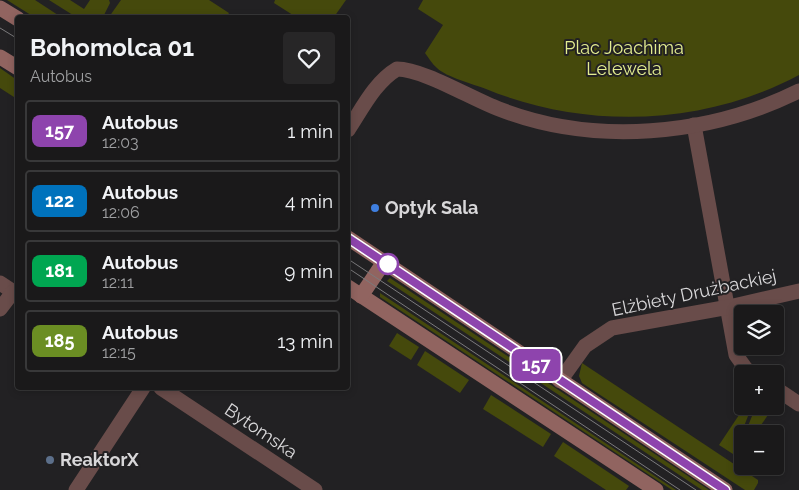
<!DOCTYPE html>
<html lang="pl">
<head>
<meta charset="utf-8">
<style>
	:root { --surface:#1a191a; --page:#272627; --text:#f1f3f6; --muted:#9fa0a2; --line:#383839 }
	body { margin:0; font-family:Raleway,sans-serif; background:var(--page); color:var(--text); height:100vh; display:flex; flex-direction:column; font-size:19px; white-space:nowrap }
	* { box-sizing:border-box; margin:0 }
	p { font-size:16px; color:var(--muted) }
	.icon { flex:none; width:28px; height:28px; fill:none; stroke:currentColor; stroke-width:2; stroke-linecap:round; stroke-linejoin:round }
	.map { position:relative; flex:1; overflow:hidden }
	.drawer { position:absolute; left:15px; top:15px; width:335px; height:375px; display:flex; flex-direction:column; background:var(--surface); border-radius:5px; box-shadow:0 2px 8px #0003,0 0 0 1px var(--line) }
	.drawer>* { flex:none }
	.badge { padding:0 10px; border-radius:8px; font-size:18px; line-height:32px }
	.buttons { position:absolute; left:734px; top:305px; display:grid; gap:10px }
	.buttons a { display:grid; place-items:center; width:50px; height:50px; border-radius:5px; background:var(--surface); box-shadow:0 2px 8px #0003,0 0 0 1px var(--line); font-size:25px }
	.map>.badge { position:absolute; translate:-50% -50%; box-shadow:0 0 0 2px #fff }
	.round { display:grid; place-items:center; flex:none; width:52px; height:52px; border-radius:5px; background:var(--page) }
	.overview { display:flex; align-items:center; justify-content:space-between; height:85px; padding:0 15px }
	h1 { font-size:24px; font-weight:700; line-height:38px }
	ul { padding:0; list-style:none }
	li { display:flex; align-items:center; gap:15px; height:62px; margin:0 10px 8px; padding:0 5px; border:2px solid var(--line); border-radius:5px }
	li div { flex:1 }
	li b { display:block; font-size:19px }
	li em { font-style:normal }
	li .badge { min-width:55px; font-weight:700; text-align:center }
	.map>svg:first-child { display:block }
	.green { fill:#45490c }
	.lines { fill:none; stroke-linecap:round; stroke-linejoin:round }
	.street { stroke:#694c4a; stroke-width:15 }
	.secondary { stroke:#916460; stroke-width:15 }
	.tram { stroke:#7b7a7c; stroke-width:1 }
	.line-casing { stroke:#fff; stroke-width:11 }
	.line { stroke:#8e44ad; stroke-width:8 }
	.shop-dot { fill:#3f7fe0; stroke:#222123; stroke-width:2 }
	.stop-dot { fill:#fff; stroke:#8e44ad; stroke-width:2.5 }
	.service-dot { fill:#5c6f8a; stroke:#222123; stroke-width:2 }
	.labels { text-anchor:middle; stroke-width:4; stroke-linejoin:round; paint-order:stroke }
	.park-label { font-size:18px; fill:#e3ed90; stroke:#222123 }
	.poi-label { font-size:18px; font-weight:bold; fill:#d8d7d9; stroke:#222123; text-anchor:start }
	.street-label { font-size:18px; fill:#d8d7d9; stroke:#222123 }
</style>
</head>
<body>
<div class="map">
<svg width="799" height="490" viewBox="0 0 799 490">
	<rect width="100%" height="100%" fill="#222123"/>
	<g class="green">
		<path d="M7,0H35L61,17H34Z"/>
		<path d="M49,0H70L84,9L90,0H109L110,3L103,17H76Z"/>
		<path d="M121,0H209L229,13L226,18L190,17L184,14L182,17H109Z"/>
		<path d="M275,0H346L334,17H296L274,3Z"/>
		<path d="M423,0H799V75C704,126 586,130 486,89C473,84 446,77 437,68C432,64 429,58 425,53L443,25L418,9Z"/>
		<path d="M0,68L17,80V99L0,88Z"/>
		<path d="M390,278L709,490H702L387,281Z"/>
		<path d="M380,293L676,490H672L380,297Z"/>
		<path d="M397,333L419,347L411,360L389,346Z"/>
		<path d="M425,351L469,380L460,393L417,365Z"/>
		<path d="M582,363L758,480V483L754,490H745L582,383L579,376Z"/>
		<path d="M491,395L551,434L543,447L483,409Z"/>
		<path d="M745,406H752L733,454L719,445Z"/>
		<path d="M756,406H774L757,431L748,426Z"/>
		<path d="M563,442L629,486L626,490H606L554,456Z"/>
	</g>
	<g class="lines">
		<g class="street">
			<path d="M694,125L736,355L746,369L754,374"/>
			<path d="M348,130C362,109 375,82 397,69C423,69 472,99 499,109C594,146 708,136 799,91"/>
			<path d="M0,283L18,295"/>
			<path d="M0,309L13,292"/>
			<path d="M560,381L585,346L612,328L729,307L799,291"/>
			<path d="M161,388L315,490"/>
			<path d="M775,388L799,404"/>
			<path d="M76,490L143,388"/>
		</g>
		<g class="secondary">
			<path d="M0,8L18,19"/>
			<path d="M0,57L18,68"/>
			<path d="M348,238L725,490"/>
			<path d="M348,287L656,490"/>
			<path d="M361,296L384,262"/>
		</g>
		<g class="tram">
			<path d="M0,28L18,39"/>
			<path d="M348,259L696,490"/>
			<path d="M348,268L680,490"/>
		</g>
	</g>
	<g class="lines">
		<defs>
			<path id="line" d="M348,238L725,490"/>
		</defs>
		<use href="#line" class="line-casing"/>
		<use href="#line" class="line"/>
	</g>
	<circle class="shop-dot" cx="375" cy="208" r="5"/>
	<circle class="stop-dot" cx="388" cy="264" r="10"/>
	<circle class="service-dot" cx="50" cy="460" r="5"/>
	<g class="labels">
		<g class="park-label">
			<text x="624" y="54">Plac Joachima<tspan x="624" dy="21">Lelewela</tspan></text>
		</g>
		<g class="poi-label">
			<text x="385" y="214">Optyk Sala</text>
			<text x="60" y="466">ReaktorX</text>
		</g>
		<g class="street-label">
			<text transform="translate(694 293) rotate(-12)" y="6">Elżbiety Drużbackiej</text>
			<text transform="translate(261 431) rotate(34)" y="6">Bytomska</text>
		</g>
	</g>
</svg>
<div class="buttons">
<a><svg class="icon" aria-label="layers" viewBox="0 0 24 24"><path d="M12 4l9 5-9 5-9-5zM3 14l9 5 9-5"/></svg></a>
<a>+</a>
<a>−</a>
</div>
<b class="badge" style="left:536px;top:365px;background:#8e44ad;color:#fff">157</b>
<section class="drawer">
<div class="overview"><div><h1>Bohomolca 01</h1><p>Autobus</p></div><a class="round"><svg class="icon" aria-label="heart" viewBox="0 0 24 24"><path d="M12 20l-8-8c-3-5 5-10 8-4 3-6 11-1 8 4z"/></svg></a></div>
<ul>
<li><span class="badge" style="background:#8e44ad;color:#fff">157</span><div><b>Autobus</b><p>12:03</p></div><em>1 min</em></li>
<li><span class="badge" style="background:#0072bc;color:#fff">122</span><div><b>Autobus</b><p>12:06</p></div><em>4 min</em></li>
<li><span class="badge" style="background:#00a651;color:#fff">181</span><div><b>Autobus</b><p>12:11</p></div><em>9 min</em></li>
<li><span class="badge" style="background:#6b8e23;color:#fff">185</span><div><b>Autobus</b><p>12:15</p></div><em>13 min</em></li>
</ul>
</section>
</div>
</body>
</html>
